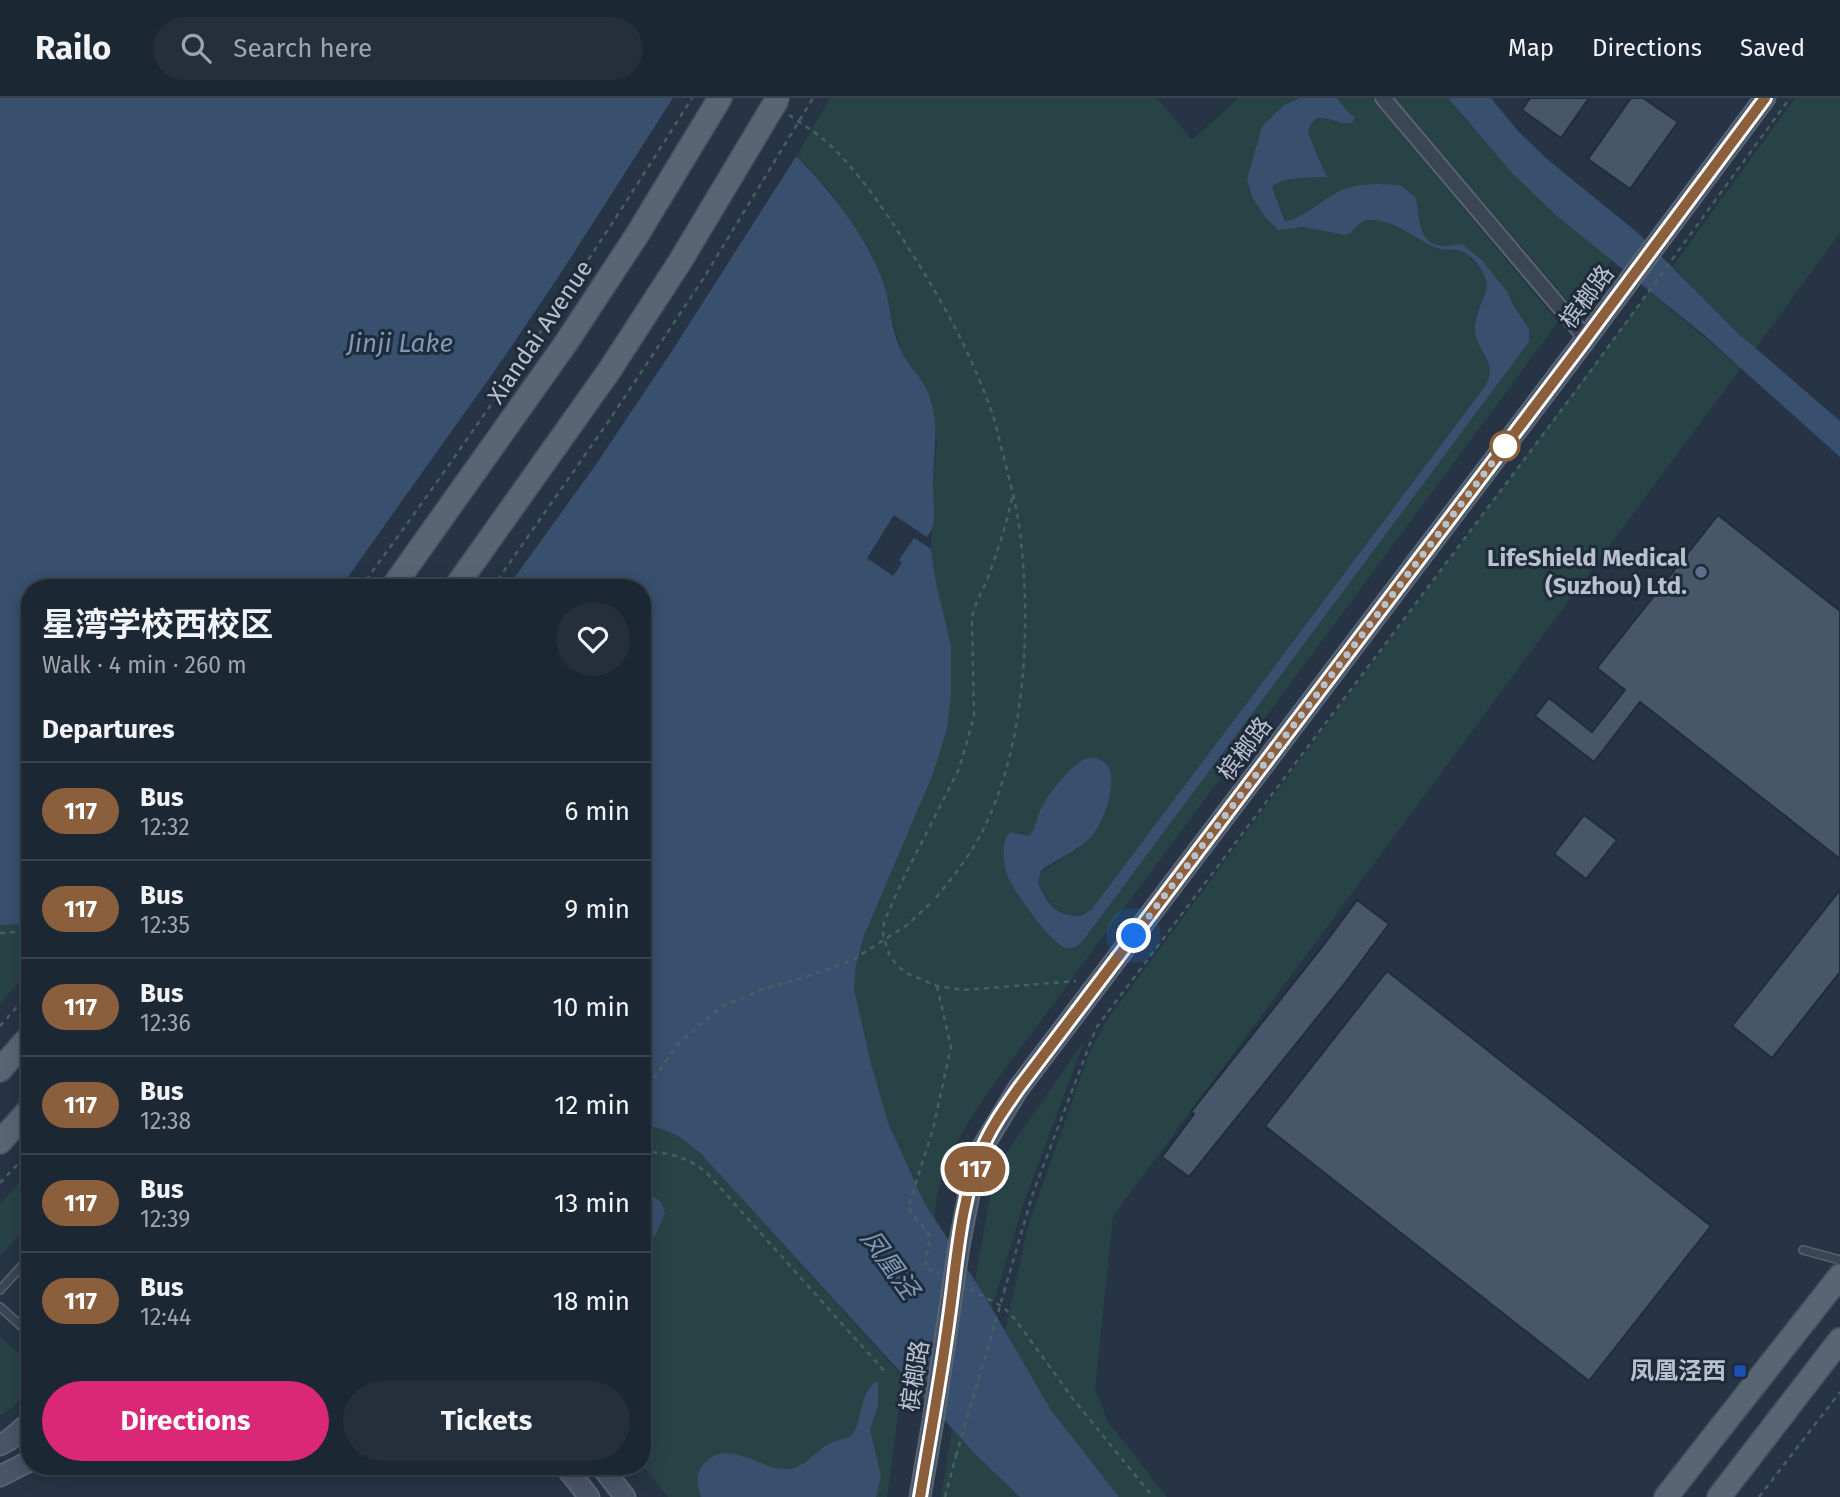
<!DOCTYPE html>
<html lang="en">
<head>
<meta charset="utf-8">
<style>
	:root { --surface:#1c2734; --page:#252f3c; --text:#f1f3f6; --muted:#a0a5ac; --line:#3a444f; --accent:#db2777 }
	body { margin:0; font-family:"Fira Sans","Noto Sans SC",sans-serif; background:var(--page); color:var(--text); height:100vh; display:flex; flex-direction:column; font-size:26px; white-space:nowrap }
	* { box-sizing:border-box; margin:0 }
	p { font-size:23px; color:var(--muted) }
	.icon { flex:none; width:38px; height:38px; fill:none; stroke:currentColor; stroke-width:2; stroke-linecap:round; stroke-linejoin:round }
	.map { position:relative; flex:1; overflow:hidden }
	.details { position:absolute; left:21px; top:481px; width:630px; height:896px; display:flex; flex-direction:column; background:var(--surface); border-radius:28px; box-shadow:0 4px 18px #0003,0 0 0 2px var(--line) }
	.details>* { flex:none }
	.badge { padding:0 14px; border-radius:23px; font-size:24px; line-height:46px }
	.you { position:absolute; width:35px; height:35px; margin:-18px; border:5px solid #fff; border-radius:50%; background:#1a73e8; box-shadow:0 0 0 10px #1a73e833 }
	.map>.badge { position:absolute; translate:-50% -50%; box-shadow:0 0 0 4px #fff }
	h2 { padding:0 21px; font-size:26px; line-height:63px }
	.round { display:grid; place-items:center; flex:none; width:74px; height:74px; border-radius:37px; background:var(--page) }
	.summary { display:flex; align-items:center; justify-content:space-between; height:119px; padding:0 21px }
	h1 { font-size:33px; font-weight:700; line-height:52px }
	.primary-button { display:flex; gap:14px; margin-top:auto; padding:14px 21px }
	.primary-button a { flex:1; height:80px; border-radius:42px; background:var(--accent); color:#fff; font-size:28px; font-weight:700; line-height:80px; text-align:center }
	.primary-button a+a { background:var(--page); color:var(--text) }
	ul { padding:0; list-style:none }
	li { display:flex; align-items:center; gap:21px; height:98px; padding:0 21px; border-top:2px solid var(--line) }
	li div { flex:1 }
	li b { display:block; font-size:26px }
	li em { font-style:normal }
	li .badge { min-width:77px; font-weight:700; text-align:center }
	header { display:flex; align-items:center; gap:42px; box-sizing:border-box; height:98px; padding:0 35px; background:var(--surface); border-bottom:2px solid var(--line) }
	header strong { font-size:33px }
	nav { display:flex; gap:38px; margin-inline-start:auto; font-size:24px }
	.search { width:490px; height:63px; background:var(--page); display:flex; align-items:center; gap:18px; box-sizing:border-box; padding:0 24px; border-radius:38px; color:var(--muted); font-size:26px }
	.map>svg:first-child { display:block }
	.green { fill:#284346 }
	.water { fill:#38506d }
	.pier { fill:#263445 }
	.building { fill:#475669; stroke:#212d3c; stroke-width:2 }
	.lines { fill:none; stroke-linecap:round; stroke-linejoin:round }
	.lane-casing { stroke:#596472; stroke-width:10 }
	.street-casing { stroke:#596472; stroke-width:18 }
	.secondary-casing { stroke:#596472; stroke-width:23 }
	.primary-casing { stroke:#444f5e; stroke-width:26 }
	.path { stroke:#466062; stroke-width:2.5; stroke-dasharray:5 5; stroke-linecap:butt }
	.lane { stroke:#3a4654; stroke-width:7 }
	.street { stroke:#3a4654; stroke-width:14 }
	.secondary { stroke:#485568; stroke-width:19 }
	.primary { stroke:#586574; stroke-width:23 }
	.secondary-bridge-casing { stroke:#596472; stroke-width:23; stroke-linecap:butt }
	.primary-bridge-casing { stroke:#444f5e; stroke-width:26; stroke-linecap:butt }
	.path-bridge { stroke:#466062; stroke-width:2.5; stroke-dasharray:5 5; stroke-linecap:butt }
	.secondary-bridge { stroke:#485568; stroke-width:19 }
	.primary-bridge { stroke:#586574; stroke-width:23 }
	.line-casing { stroke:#fff; stroke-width:16 }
	.line { stroke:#8b5e3c; stroke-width:10 }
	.walk { stroke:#b8c1ce; stroke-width:7; stroke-dasharray:0 12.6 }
	.stop-dot { fill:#fff; stroke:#8b5e3c; stroke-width:3.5 }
	.service-dot { fill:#5c6f8a; stroke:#1f2b3a; stroke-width:2.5 }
	.transit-dot { fill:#1a4fb4; stroke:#1f2b3a; stroke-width:2.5 }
	.labels { text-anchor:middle; stroke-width:6; stroke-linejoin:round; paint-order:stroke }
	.street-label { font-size:24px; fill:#b8c1ce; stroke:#1f2b3a }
	.poi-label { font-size:24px; font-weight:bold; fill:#b8c1ce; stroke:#1f2b3a; text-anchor:end }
	.water-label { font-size:26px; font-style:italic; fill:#7d98b7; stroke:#1f2b3a }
</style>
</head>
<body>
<header>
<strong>Railo</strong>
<div class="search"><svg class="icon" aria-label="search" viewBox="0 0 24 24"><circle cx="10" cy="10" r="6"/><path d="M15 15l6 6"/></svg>Search here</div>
<nav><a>Map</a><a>Directions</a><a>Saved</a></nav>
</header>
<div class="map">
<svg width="1840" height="1399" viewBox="0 0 1840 1399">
	<rect width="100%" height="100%" fill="#263445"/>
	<g class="green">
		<path d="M830,0H1157L1192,42L1239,0H1300L1284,7L1262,27L1247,81L1252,99L1269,124L1278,132L1304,129L1343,137L1349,136L1363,123L1382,122L1427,146L1464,154L1482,172L1487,183V190L1475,220L1478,244L1490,269L1491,275L1486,287L1091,812L1081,818C1054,816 1050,808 1038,785L1041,774L1079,750L1096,732L1110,696L1108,667L1098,660L1079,664L1049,698L1029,738L1018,735L1005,752C1003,788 1033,818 1056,844H1082L1529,244V231L1511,200L1482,163L1462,146C1457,146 1451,148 1445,148C1418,147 1419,120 1416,100L1403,88C1385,85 1359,86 1342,92C1327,98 1298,125 1286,123L1272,89C1281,80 1308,78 1320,79L1325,74L1308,34C1313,18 1324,18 1337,25L1352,16L1347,13L1337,0H1371L1558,224L991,990C966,1026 934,1074 935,1121L925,1106L889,1027L871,966L854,891L856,867L864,838L933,676L947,631L951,599V547L936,485L931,451L933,380L937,347L932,304L924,286L909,270L902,255L881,180L870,155L832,96L797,57Z"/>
		<path d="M1395,0H1448C1496,61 1552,113 1612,162L1574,210Z"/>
		<path d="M1795,0H1840V135L1755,251L1697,194L1673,168Z"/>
		<path d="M1649,193L1741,270L1113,1118L1095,1291L1108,1324L1167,1399H1119L1051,1312L1005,1232L1029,1125L1090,953L1109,919Z"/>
		<path d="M15,826H30V871L0,906V827Z"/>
		<path d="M1085,941L1023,1107L992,1210L975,1182L992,1088L1005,1057Z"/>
		<path d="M642,1029C666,1027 685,1042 702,1057L903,1279L887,1399H668L642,1367Z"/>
		<path d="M30,1073V1125L0,1158V1106Z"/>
		<path d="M0,1239L30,1265V1290L12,1310L0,1317Z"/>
		<path d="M952,1332L1020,1399H941Z"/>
	</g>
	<g class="water">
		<path d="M0,0H735C792,52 849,104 880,176C890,199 890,225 899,248C906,266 916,273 925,288C941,318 934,350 933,382C932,400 939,425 927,439L894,417L867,460L893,478L902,465L899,462L914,440L931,451L936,485L951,547V599L947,631L933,676L864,838L856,867L854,891L871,966L889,1027L925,1106L983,1195L1051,1312L1119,1399H1020L976,1357L702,1057C685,1042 666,1027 642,1029V490H30V826L0,827Z"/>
		<path d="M1300,0H1337L1347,13L1355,19L1352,25C1334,29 1316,6 1308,34C1314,49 1320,64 1327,79C1312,80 1283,78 1272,89L1285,123C1297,125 1327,98 1342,92C1359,85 1385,85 1402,88L1416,100C1420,120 1417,147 1445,148C1451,148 1457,146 1462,146L1482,162L1508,195L1513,206L1529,231V244L1082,844C1076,850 1070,852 1062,848C1049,842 1011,791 1007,776C1003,763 1001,744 1010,734L1029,738C1035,731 1036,722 1040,713C1047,697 1066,673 1081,663C1087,659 1095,658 1101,662C1122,672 1106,716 1097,731C1083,753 1059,758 1041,773L1038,785C1048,807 1055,818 1081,818L1091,812L1486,287C1497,265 1481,258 1476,238C1470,216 1491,196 1486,182C1483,171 1473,159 1463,154C1455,150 1445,153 1437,150C1413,141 1389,117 1363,123L1349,136L1344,137L1304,129L1278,132L1265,119L1252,99L1247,81L1262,28L1284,7Z"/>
		<path d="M1448,0H1491L1518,33L1547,61L1638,135L1738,235L1840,323V359L1704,237L1557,118L1512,75Z"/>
		<path d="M642,1090L661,1104L665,1115L655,1138L642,1149Z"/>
		<path d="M874,1284L878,1285V1308L870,1331L881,1378L876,1399H701C697,1388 695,1378 702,1368C729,1335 764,1378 794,1370C808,1366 818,1351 830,1345C837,1342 844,1341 851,1338C863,1324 858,1301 874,1284Z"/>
	</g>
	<path class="pier" d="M673,0H740L799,54L670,256L597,365L507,490H340L498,268L557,181Z"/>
	<g class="building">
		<path d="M1530,0H1589L1561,40L1522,12Z"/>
		<path d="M1631,0H1643L1678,24L1630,91L1588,61Z"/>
		<path d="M1718,417L1840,513V761L1640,604L1594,664L1535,618L1549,600L1592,634L1625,592L1597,570Z"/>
		<path d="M1584,717L1617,742L1586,781L1554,756Z"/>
		<path d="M1840,792V874L1772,960L1732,928Z"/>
		<path d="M1357,802L1389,826L1345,885L1189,1079L1162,1059L1194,1016L1191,1014L1326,844Z"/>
		<path d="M1387,873L1711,1128L1589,1283L1265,1028Z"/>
	</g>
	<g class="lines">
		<defs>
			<g id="lane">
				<path d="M1803,1152L1840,1162"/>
				<path d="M0,1192L30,1159"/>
				<path d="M0,1209L30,1236"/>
			</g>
			<path id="street" d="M1383,0L1586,240"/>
			<g id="secondary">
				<path d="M959,1148L973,1076L982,1050L1018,991L1579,250L1765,0"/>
				<path d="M0,1347L9,1342L30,1324"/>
				<path d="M565,1368L589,1399"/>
				<path d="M601,1368L625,1399"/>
				<path d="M0,1378L30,1363"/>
				<path d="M920,1399L933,1323"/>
			</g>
			<g id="primary">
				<path d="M392,490L566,245L637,137L720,0"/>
				<path d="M0,972L30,938"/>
				<path d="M0,1044L30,1011"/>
				<path d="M1666,1399L1840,1178"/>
				<path d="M1719,1399L1840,1242"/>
			</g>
		</defs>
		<use href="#lane" class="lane-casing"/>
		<use href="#street" class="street-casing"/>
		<use href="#secondary" class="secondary-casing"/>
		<use href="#primary" class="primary-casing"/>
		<g class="path">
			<path d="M789,17C803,27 819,36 831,48C863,79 887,116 911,154C943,204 969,252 990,309C995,322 998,336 1001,349C1009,380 1018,411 1021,443C1031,537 1025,652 980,738C967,761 951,782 934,802"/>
			<path d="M1012,400C1006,427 998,453 988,479C983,493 975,504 972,519L974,619L959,671L904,779L884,824L883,837L889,856L896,866L906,875L937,888L964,892L1076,883"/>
			<path d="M360,490C478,331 587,167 692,0"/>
			<path d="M0,835L30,833"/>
			<path d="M937,888L951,949L933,1031L908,1110L930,1138L925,1169L939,1176"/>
			<path d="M0,928L30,894"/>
			<path d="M642,1054C668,1054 685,1058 706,1074L887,1276"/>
			<path d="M0,1085L30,1053"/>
			<path d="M970,1191L1003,1209L1015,1221L1073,1301L1153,1399"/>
			<path d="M1004,1194L1033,1095L1096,930L1584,282L1790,0"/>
			<path d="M945,1399L956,1358"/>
			<path d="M1759,1399L1840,1294"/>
		</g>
		<use href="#lane" class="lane"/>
		<use href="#street" class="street"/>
		<use href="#secondary" class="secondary"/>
		<use href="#primary" class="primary"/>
		<defs>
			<path id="secondary-bridge" d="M933,1323L959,1148"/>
			<path id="primary-bridge" d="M455,490L609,273L681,162L778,0"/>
		</defs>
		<use href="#secondary-bridge" class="secondary-bridge-casing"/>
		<use href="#primary-bridge" class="primary-bridge-casing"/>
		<g class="path-bridge">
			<path d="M492,490L608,324L705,178L813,0"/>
			<path d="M642,997L678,946L721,909L763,891L812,877L851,863L907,827L934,802"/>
			<path d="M956,1358L1004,1194"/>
		</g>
		<use href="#secondary-bridge" class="secondary-bridge"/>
		<use href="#primary-bridge" class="primary-bridge"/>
	</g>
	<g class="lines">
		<defs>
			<path id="line" d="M920,1399C930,1339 941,1279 949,1219C957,1163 960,1103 982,1051C991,1029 1005,1010 1018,991L1579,250L1765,0"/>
		</defs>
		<use href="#line" class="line-casing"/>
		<use href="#line" class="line"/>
		<path class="walk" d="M1134,838L1505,348"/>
	</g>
	<circle class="stop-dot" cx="1505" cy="348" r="14"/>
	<circle class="service-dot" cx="1701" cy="474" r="7"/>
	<rect class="transit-dot" x="1733" y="1266" width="14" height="14" rx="3.5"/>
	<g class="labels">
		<g class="street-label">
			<text transform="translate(1587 199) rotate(-53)" y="8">槟榔路</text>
			<text transform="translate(540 234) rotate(-56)" y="8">Xiandai Avenue</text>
			<text transform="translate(1245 651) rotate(-53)" y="8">槟榔路</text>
			<text transform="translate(915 1278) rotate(-81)" y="8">槟榔路</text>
		</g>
		<g class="poi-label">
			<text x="1687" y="468">LifeShield Medical<tspan x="1687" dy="28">(Suzhou) Ltd.</tspan></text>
			<text x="1726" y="1281">凤凰泾西</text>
		</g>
		<g class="water-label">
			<text x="400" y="254">Jinji Lake</text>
			<text transform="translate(890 1166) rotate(54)" y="9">凤凰泾</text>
		</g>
	</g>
</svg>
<div class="you" style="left:1134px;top:838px"></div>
<b class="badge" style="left:975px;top:1071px;background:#8b5e3c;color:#fff">117</b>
<section class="details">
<div class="summary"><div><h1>星湾学校西校区</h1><p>Walk · 4 min · 260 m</p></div><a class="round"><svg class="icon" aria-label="heart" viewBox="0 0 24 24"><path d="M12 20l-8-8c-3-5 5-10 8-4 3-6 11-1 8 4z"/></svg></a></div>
<h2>Departures</h2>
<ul>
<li><span class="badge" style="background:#8b5e3c;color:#fff">117</span><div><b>Bus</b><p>12:32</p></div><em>6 min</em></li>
<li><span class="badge" style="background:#8b5e3c;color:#fff">117</span><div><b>Bus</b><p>12:35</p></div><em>9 min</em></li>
<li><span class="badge" style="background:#8b5e3c;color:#fff">117</span><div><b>Bus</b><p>12:36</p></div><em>10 min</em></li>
<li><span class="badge" style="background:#8b5e3c;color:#fff">117</span><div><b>Bus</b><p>12:38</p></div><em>12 min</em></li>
<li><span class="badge" style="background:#8b5e3c;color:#fff">117</span><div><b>Bus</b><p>12:39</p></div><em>13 min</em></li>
<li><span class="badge" style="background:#8b5e3c;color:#fff">117</span><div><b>Bus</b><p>12:44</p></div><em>18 min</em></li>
</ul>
<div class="primary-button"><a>Directions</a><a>Tickets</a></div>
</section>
</div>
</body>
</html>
